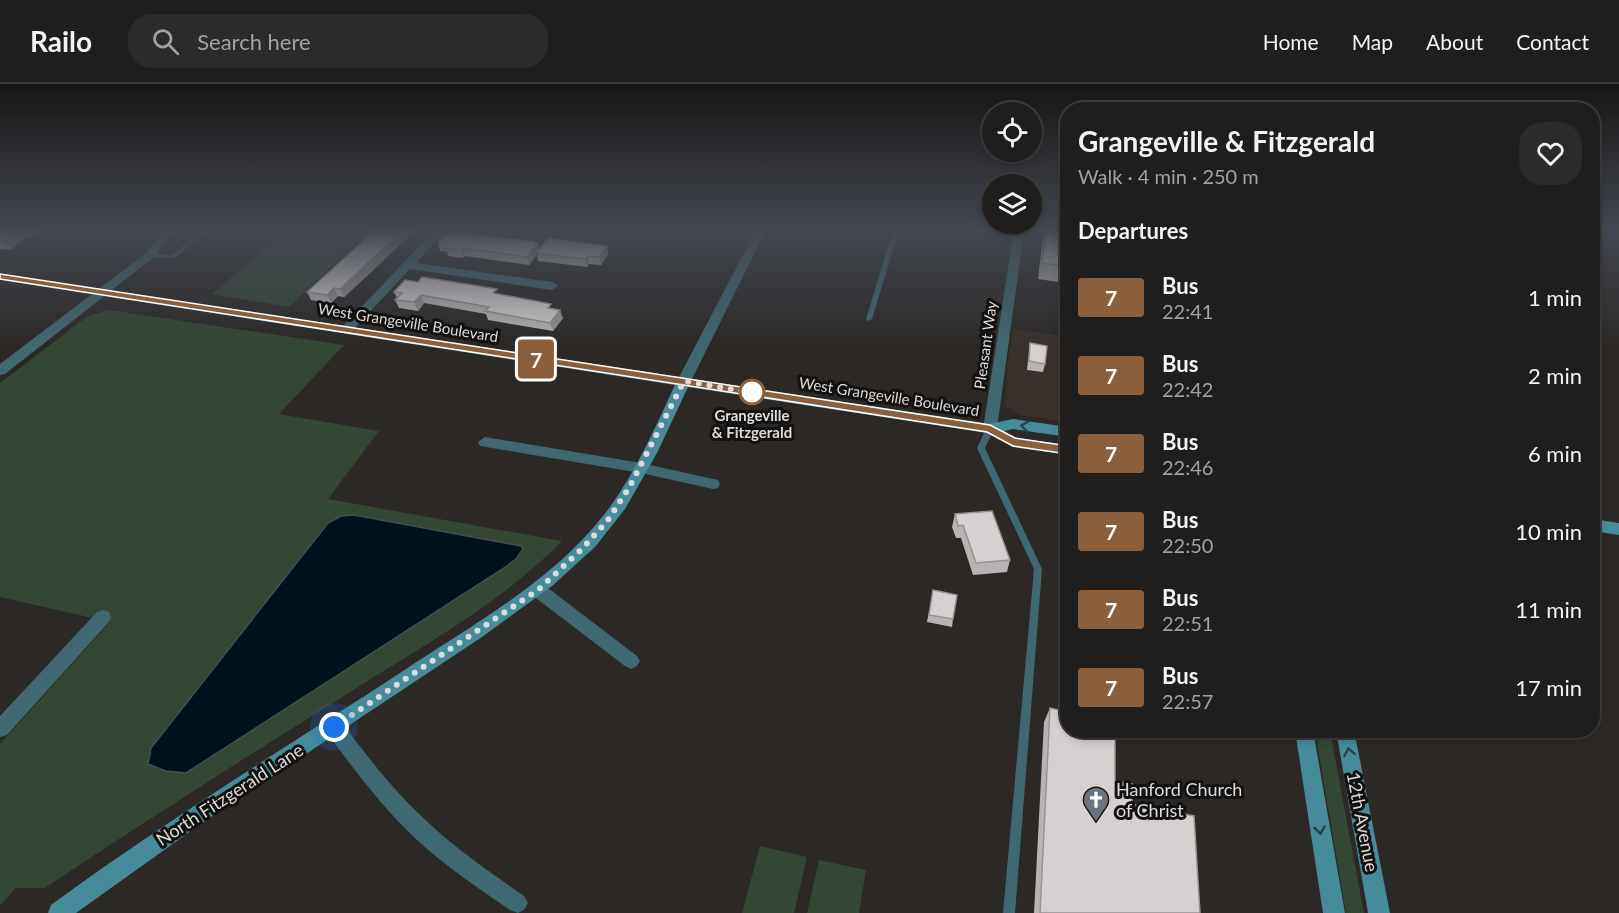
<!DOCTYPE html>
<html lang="en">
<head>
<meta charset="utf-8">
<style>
	:root { --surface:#201e1c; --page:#2d2b29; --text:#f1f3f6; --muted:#a2a2a3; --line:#3d3c3b }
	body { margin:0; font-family:Lato,sans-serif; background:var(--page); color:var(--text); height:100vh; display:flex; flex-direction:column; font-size:22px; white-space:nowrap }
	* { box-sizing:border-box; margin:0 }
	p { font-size:20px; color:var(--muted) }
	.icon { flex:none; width:33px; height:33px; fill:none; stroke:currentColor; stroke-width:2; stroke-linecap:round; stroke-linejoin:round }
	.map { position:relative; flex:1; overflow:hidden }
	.details { position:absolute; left:1060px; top:18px; width:540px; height:636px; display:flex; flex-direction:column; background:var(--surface); border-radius:24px; box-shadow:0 3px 9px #0003,0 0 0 2px var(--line) }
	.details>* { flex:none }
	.badge { padding:0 12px; border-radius:4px; font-size:21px; line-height:39px }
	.buttons { position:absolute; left:982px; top:18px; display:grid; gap:12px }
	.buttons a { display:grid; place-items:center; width:60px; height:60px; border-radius:50%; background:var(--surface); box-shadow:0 3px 9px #0003,0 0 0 2px var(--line); font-size:30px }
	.you { position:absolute; width:30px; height:30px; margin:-15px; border:4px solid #fff; border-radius:50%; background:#1a73e8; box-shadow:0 0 0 9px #1a73e833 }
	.map>.badge { position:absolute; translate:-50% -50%; box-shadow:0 0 0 3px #fff }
	h2 { padding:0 18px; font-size:22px; line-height:54px }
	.round { display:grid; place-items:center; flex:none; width:63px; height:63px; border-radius:24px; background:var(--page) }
	.summary { display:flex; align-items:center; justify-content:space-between; height:102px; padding:0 18px }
	h1 { font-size:28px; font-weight:700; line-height:45px }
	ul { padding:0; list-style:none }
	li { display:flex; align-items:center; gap:18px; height:78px; padding:0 18px }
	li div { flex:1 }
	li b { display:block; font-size:22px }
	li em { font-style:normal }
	li .badge { min-width:66px; font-weight:700; text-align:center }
	header { display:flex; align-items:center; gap:36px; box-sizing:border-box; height:84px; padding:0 30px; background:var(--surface); border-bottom:2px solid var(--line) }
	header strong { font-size:28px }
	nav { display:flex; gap:33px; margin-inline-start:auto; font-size:21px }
	.search { width:420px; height:54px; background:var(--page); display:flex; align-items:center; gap:15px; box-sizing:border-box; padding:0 21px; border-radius:24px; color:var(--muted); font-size:22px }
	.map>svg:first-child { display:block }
	.built { fill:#39302b }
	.green { fill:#344634 }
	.water { fill:#00121b; stroke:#434f55; stroke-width:1.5 }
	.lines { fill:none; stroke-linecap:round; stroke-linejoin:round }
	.lane { fill:#3f6870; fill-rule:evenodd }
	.street { fill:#3f6870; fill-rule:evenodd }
	.secondary { fill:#468b99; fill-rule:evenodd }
	.wall { fill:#b8b4b3 }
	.shaded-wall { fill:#969292 }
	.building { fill:#d6d1d0; stroke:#969292; stroke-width:1.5 }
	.oneway { stroke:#274247 }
	.line { fill:#8b5e3c; stroke:#fff; stroke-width:1.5 }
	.walk { stroke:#dedcdb; stroke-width:6; stroke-dasharray:0 10.8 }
	.stop-dot { fill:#fff; stroke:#8b5e3c; stroke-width:3 }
	.labels { text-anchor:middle; stroke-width:6; stroke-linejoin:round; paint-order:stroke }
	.street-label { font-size:15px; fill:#dedcdb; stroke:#121110 }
	.stop-label { font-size:15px; font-weight:bold; fill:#dedcdb; stroke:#121110 }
	.near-poi-label { font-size:18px; fill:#dedcdb; stroke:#121110; text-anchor:start }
	.near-street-label { font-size:18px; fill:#dedcdb; stroke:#121110 }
</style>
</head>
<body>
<header>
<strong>Railo</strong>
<div class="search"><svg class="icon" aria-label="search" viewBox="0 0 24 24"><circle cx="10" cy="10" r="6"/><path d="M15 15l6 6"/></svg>Search here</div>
<nav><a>Home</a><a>Map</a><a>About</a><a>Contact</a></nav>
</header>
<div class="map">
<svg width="1619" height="829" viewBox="0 0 1619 829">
	<rect width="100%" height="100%" fill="#2b2826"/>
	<path class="built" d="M1013,245L1068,253V338L1020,331L1012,324L1005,323L1007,282Z"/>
	<g class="green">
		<path d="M287,146H369L289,223L212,210Z"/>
		<path d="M109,226L344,261L279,330L379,347L328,415L562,457C503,518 426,560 355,605C251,670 147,736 45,804H16L0,821V660L110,538L0,513V299L88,232Z"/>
		<path d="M1315,647H1330L1364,829H1346Z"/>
		<path d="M760,762L807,773L794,829H742Z"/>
		<path d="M819,776L866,786L859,829H807Z"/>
	</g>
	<path class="water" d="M354,431L521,462L523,465L516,475L504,484L186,689L166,687L148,680L151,664L328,439L341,432Z"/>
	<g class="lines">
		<g class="lane">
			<path d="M202,146H209L175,174L150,173L147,171L150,169L172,171Z"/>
			<path d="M893,146H899L872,235L869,237L867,236L866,235Z"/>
			<path d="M990,342L994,345L985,364L1042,485L1015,829H1003L1034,485L977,364L986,345Z"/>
		</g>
		<g class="street">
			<path d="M165,146H176L154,173L5,290L0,291V280L146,169Z"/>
			<path d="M435,146H446L416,179L552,198L558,202L552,206L410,185L350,249H342L340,246L342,243Z"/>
			<path d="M756,146H766L691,297L684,301L679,300L677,297Z"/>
			<path d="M1014,146H1024L997,345L990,350L983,345Z"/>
			<path d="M485,353L641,379L713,395L718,396L720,400L718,404L713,405L641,389L480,362L478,358Z"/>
			<path d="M538,499L544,501L637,572L640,577L637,582L631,585L625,582L532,511L530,506L532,501Z"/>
			<path d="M103,526L109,528L111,533L109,538L7,651L0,653V632L97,528Z"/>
			<path d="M334,635L341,637C368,674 397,711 432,742C460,768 493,790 524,812L528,819L524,826L518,829L510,826C478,804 445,782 417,756C383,724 355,687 327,649L325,643L327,637Z"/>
		</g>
		<g class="secondary">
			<path d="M0,190L990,340L1013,335L1068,343V353L1013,345L1004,347L1016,354L1068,361V371L1013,363L987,349L688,303L657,369L625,425L595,463L552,502L482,553L202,739L76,829H48L51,821C165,737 285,664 403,587C472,541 551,498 603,432C634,393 654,346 675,301L0,196Z"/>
			<path d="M1593,435L1619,439V451L1593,447Z"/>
			<path d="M1295,646H1313L1345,829H1323Z"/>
			<path d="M1336,646H1354L1390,829H1368Z"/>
		</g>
	</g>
	<g class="wall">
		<path d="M0,146H41L32,152H28L10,166L0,165Z"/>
		<path d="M375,146H415L385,175L344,213L338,212L331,219L311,216L307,208Z"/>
		<path d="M1045,146L1064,177L1068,178V207L1058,205L1059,198L1038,195L1042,160Z"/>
		<path d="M438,159L540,164L608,170L601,181L589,180L587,183L538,177L537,170L529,181L465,172L463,174L448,172L447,168L440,167Z"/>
		<path d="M394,208L499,210L563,234L553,247L488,236L486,230L424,219L418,227L399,224L395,216L397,214Z"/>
		<path d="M1030,259L1045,280L1043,288L1027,286Z"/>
		<path d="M955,430L1010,476L1007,488L973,491L961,454H956L952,443Z"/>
		<path d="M933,506L953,535L952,543L927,538Z"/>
		<path d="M1050,624L1115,697L1200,829H1034L1044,638Z"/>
	</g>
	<g class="shaded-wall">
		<path d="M19,146H23L28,152L10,166L4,158Z"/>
		<path d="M28,146H41L32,152Z"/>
		<path d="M403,146H415L385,175L344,213L340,205Z"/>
		<path d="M538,158L540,166L536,169L537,170L529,181L527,173Z"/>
		<path d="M607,162L608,170L601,181L599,173Z"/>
		<path d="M463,164L465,172L463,174L461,166Z"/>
		<path d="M588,172L589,180L587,183L585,175Z"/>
		<path d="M334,204L338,212L331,219L327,211Z"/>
		<path d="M421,211L424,219L418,227L414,218Z"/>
		<path d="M560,226L563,234L553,247L550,239Z"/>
	</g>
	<g class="building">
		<path d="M0,146H19L4,158L0,157Z"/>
		<path d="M375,146H403L340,205L334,204L327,211L307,208Z"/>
		<path d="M1046,146L1066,147L1064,177L1068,178V190L1062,189L1063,182L1042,179Z"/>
		<path d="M448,148L538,158L527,173L463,164L461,166L445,164L448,160L438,159Z"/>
		<path d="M548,154L607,162L599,173L588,172L585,175L536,169Z"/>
		<path d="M422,193L497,205L493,209L551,220L548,224L560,226L550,239L485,227L489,223L421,211L414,218L395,216L402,209L394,208L405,196L418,198Z"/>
		<path d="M1030,259L1047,262L1045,280L1029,277Z"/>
		<path d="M992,427L1010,476L976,479L963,441L958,442L955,430Z"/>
		<path d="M933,506L957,511L953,535L929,531Z"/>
		<path d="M1050,624L1068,628V646H1115V697L1132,700V720L1194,732L1200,829H1040Z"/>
	</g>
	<defs><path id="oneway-chevron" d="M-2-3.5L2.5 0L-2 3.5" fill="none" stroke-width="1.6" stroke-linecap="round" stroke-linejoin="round" transform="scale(1.5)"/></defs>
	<g class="oneway">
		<use href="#oneway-chevron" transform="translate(1025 342) rotate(-172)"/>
		<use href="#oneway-chevron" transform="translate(1349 668) rotate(-101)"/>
		<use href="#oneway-chevron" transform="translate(1320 746) rotate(81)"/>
	</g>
	<linearGradient id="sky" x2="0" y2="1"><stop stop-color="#181615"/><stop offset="0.56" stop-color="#444852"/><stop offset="1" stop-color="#444852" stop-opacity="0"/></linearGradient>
	<rect width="1619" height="262" fill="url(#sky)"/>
	<path class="line" d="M0,190L990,341L1015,354L1068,362L1074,366L1068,370L1013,362L987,348L0,195Z"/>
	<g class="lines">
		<path class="walk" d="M334,643L538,506L582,465L608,436L630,402L684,297L754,309L752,308"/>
	</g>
	<defs>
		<symbol id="church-pin" viewBox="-11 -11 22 30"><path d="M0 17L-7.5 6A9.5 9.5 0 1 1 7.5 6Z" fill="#6b7280" stroke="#121110"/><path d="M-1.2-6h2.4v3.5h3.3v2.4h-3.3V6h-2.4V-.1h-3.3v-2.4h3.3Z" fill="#fff"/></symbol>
	</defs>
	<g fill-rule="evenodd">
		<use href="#church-pin" x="1081" y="701" width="30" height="40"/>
	</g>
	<circle class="stop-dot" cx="752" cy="308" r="12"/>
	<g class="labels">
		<g class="street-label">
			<text transform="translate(408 239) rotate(9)" y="5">West Grangeville Boulevard</text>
			<text transform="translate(986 261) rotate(-82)" y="5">Pleasant Way</text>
			<text transform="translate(889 313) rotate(9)" y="5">West Grangeville Boulevard</text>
		</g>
		<g class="stop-label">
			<text x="752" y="337">Grangeville<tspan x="752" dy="17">&amp; Fitzgerald</tspan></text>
		</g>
		<g class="near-poi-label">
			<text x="1116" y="712">Hanford Church<tspan x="1116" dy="21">of Christ</tspan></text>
		</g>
		<g class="near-street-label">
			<text transform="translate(230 711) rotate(-33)" y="6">North Fitzgerald Lane</text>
			<text transform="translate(1362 738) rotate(79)" y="6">12th Avenue</text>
		</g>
	</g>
</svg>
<div class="buttons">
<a><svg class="icon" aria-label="locate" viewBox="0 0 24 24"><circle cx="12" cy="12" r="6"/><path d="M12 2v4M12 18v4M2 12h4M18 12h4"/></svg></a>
<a><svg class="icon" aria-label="layers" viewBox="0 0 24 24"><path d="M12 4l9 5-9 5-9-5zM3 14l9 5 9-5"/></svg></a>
</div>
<div class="you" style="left:334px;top:643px"></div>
<b class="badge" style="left:536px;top:275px;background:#8b5e3c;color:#fff">7</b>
<section class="details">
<div class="summary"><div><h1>Grangeville &amp; Fitzgerald</h1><p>Walk · 4 min · 250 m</p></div><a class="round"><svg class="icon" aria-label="heart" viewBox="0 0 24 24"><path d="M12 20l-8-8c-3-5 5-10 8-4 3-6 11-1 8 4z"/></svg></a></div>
<h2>Departures</h2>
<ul>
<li><span class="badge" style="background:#8b5e3c;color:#fff">7</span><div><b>Bus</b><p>22:41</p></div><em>1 min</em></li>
<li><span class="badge" style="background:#8b5e3c;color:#fff">7</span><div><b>Bus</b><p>22:42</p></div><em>2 min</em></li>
<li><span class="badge" style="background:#8b5e3c;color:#fff">7</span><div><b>Bus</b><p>22:46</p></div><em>6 min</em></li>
<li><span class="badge" style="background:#8b5e3c;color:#fff">7</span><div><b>Bus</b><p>22:50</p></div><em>10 min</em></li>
<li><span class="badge" style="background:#8b5e3c;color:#fff">7</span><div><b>Bus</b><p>22:51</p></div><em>11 min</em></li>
<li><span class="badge" style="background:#8b5e3c;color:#fff">7</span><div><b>Bus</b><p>22:57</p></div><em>17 min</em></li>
</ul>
</section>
</div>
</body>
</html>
